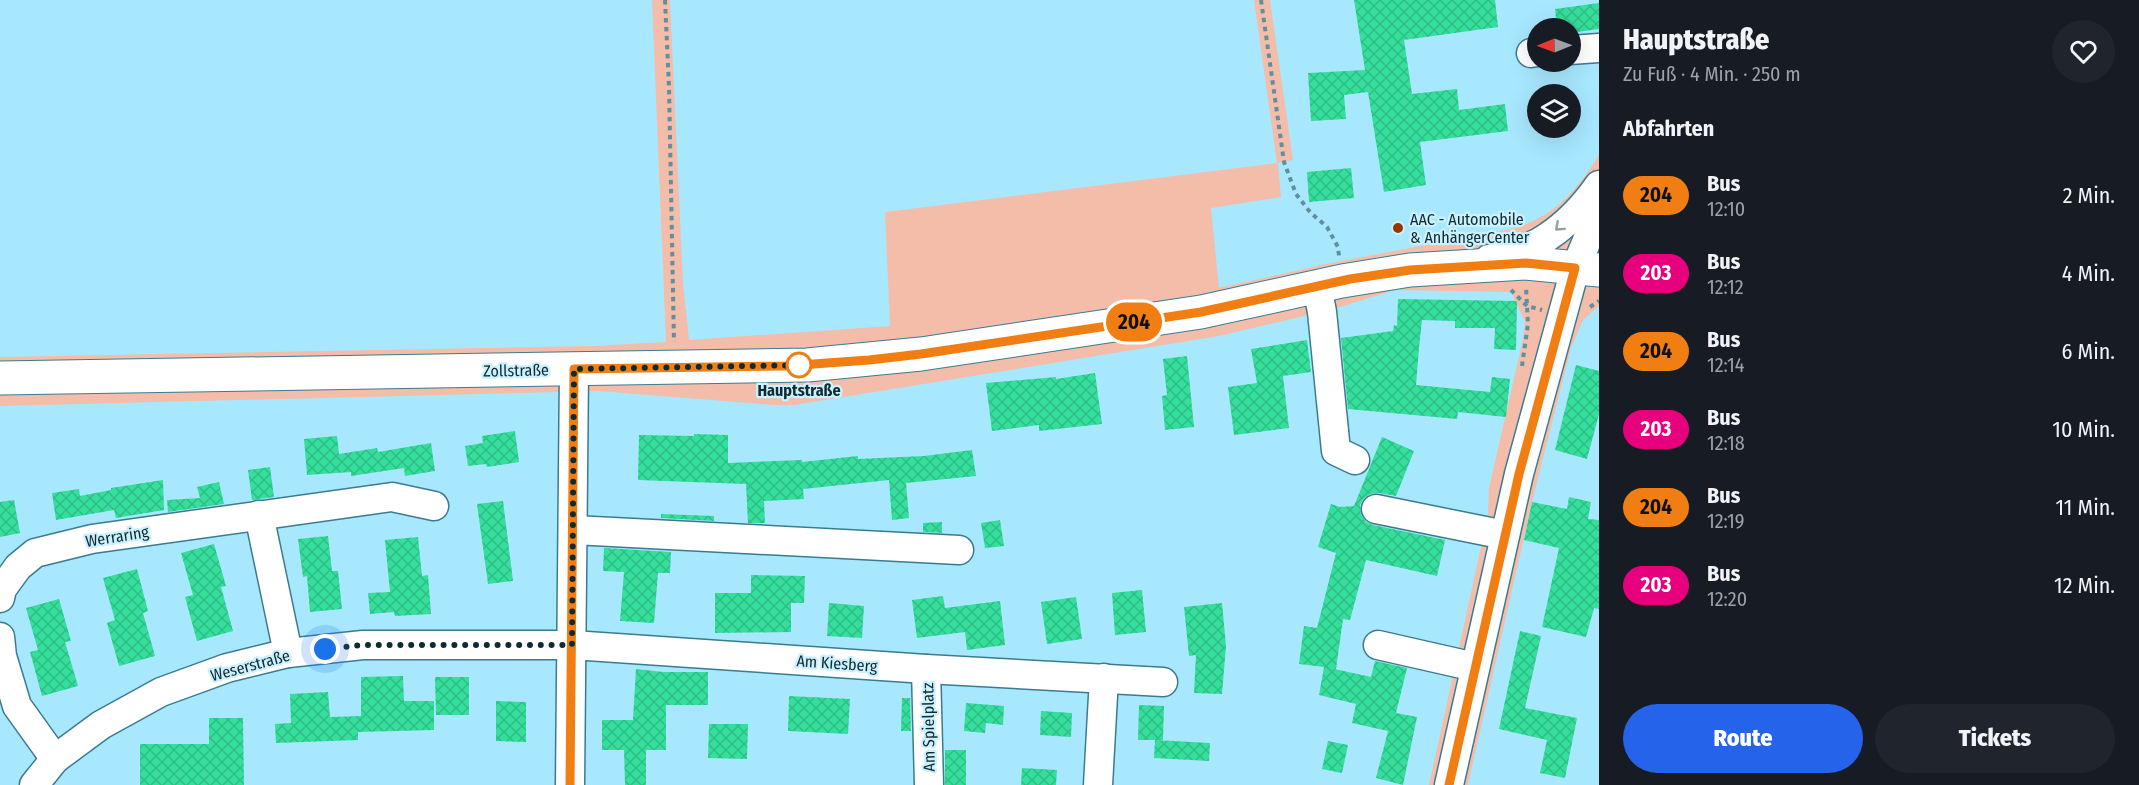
<!DOCTYPE html>
<html lang="de">
<head>
<meta charset="utf-8">
<style>
	:root { --surface:#171b24; --page:#20242c; --text:#f1f3f6; --muted:#9ea1a6; --accent:#2563eb }
	body { margin:0; font-family:"Fira Sans Condensed",sans-serif; background:var(--page); color:var(--text); height:100vh; display:flex; flex-direction:column; font-size:22px; white-space:nowrap }
	* { box-sizing:border-box; margin:0 }
	p { font-size:20px; color:var(--muted) }
	.icon { flex:none; width:33px; height:33px; fill:none; stroke:currentColor; stroke-width:2; stroke-linecap:round; stroke-linejoin:round }
	.map { position:relative; flex:1; overflow:hidden }
	.sheet { display:flex; flex-direction:column; background:var(--surface); width:540px }
	.sheet>* { flex:none }
	.badge { padding:0 12px; border-radius:20px; font-size:21px; line-height:39px }
	.needle { width:39px; rotate:269deg }
	.fabs { position:absolute; left:1527px; top:18px; display:grid; gap:12px }
	.fabs a { display:grid; place-items:center; width:54px; height:54px; border-radius:50%; background:var(--surface); box-shadow:0 6px 24px #0002; font-size:30px }
	.you { position:absolute; width:30px; height:30px; margin:-15px; border:4px solid #fff; border-radius:50%; background:#1a73e8; box-shadow:0 0 0 9px #1a73e833 }
	.map>.badge { position:absolute; translate:-50% -50%; box-shadow:0 0 0 3px #fff }
	h2 { padding:0 24px; font-size:22px; line-height:54px }
	.round { display:grid; place-items:center; flex:none; width:63px; height:63px; border-radius:32px; background:var(--page) }
	.summary { display:flex; align-items:center; justify-content:space-between; height:102px; padding:0 24px }
	h1 { font-size:28px; font-weight:800; line-height:45px }
	.primary-button { display:flex; gap:12px; margin-top:auto; padding:12px 24px }
	.primary-button a { flex:1; height:69px; border-radius:36px; background:var(--accent); color:#fff; font-size:24px; font-weight:800; line-height:69px; text-align:center }
	.primary-button a+a { background:var(--page); color:var(--text) }
	ul { padding:0; list-style:none }
	li { display:flex; align-items:center; gap:18px; height:78px; padding:0 24px }
	li div { flex:1 }
	li b { display:block; font-size:22px }
	li em { font-style:normal }
	li .badge { min-width:66px; font-weight:700; text-align:center }
	main { display:flex; flex:1; min-height:0 }
	.map>svg:first-child { display:block }
	.green { fill:#f3bda9 }
	.building { fill:url(#building-cross-hatch) }
	.lines { fill:none; stroke-linecap:round; stroke-linejoin:round }
	.minor-casing { stroke:#3b7b90; stroke-width:31 }
	.major-casing { stroke:#3b7b90; stroke-width:35 }
	.path { stroke:#6090a0; stroke-width:4; stroke-dasharray:4.5 4.5; stroke-linecap:butt }
	.minor { stroke:#fff; stroke-width:28 }
	.major { stroke:#fff; stroke-width:33 }
	.oneway { stroke:#939fa3 }
	.line-casing { stroke:#fff; stroke-width:14 }
	.line { stroke:#f07e12; stroke-width:9 }
	.walk { stroke:#0f2a32; stroke-width:6; stroke-dasharray:0 10.8 }
	.poi-dot { fill:#993500; stroke:#cbf1ff; stroke-width:2 }
	.stop-dot { fill:#fff; stroke:#f07e12; stroke-width:3 }
	.labels { text-anchor:middle; stroke-width:4.5; stroke-linejoin:round; paint-order:stroke }
	.poi-label { font-size:16px; fill:#0f2a32; stroke:#cbf1ff; text-anchor:start }
	.street-label { font-size:16px; fill:#0f2a32; stroke:#cbf1ff }
	.stop-label { font-size:16px; font-weight:bold; fill:#0f2a32; stroke:#cbf1ff }
</style>
</head>
<body>
<main>
<div class="map">
<svg width="1599" height="785" viewBox="0 0 1599 785">
	<defs>
		<pattern id="building-cross-hatch" width="8" height="8" patternUnits="userSpaceOnUse" patternTransform="scale(1.5)"><rect width="8" height="8" fill="#35de9b"/><path d="M0 0l8 8M0 8l8-8" fill="none" stroke="#2ebf86"/></pattern>
	</defs>
	<rect width="100%" height="100%" fill="#a7e8ff"/>
	<path class="green" d="M652,0H670L683,283L689,340L890,326L885,212L1277,163L1254,0H1270L1293,160L1278,163L1281,197L1211,208L1219,288L1331,263L1516,228C1557,214 1576,191 1599,155V306L1583,320L1571,348L1532,502L1468,785H1429L1488,515L1489,488L1523,339L1525,321L1511,292L1395,290L1334,309L1219,336L794,405H774L599,391L0,406V357L594,346L666,342Z"/>
	<g class="building">
		<path d="M1354,0H1495L1498,27L1404,40L1412,94L1457,89L1459,110L1505,104L1508,131L1420,142L1426,185L1384,192L1368,92L1344,95L1346,119L1311,121L1308,73L1365,70Z"/>
		<path d="M1599,3V29L1570,33V28H1557L1555,9Z"/>
		<path d="M1351,168L1354,198L1309,202L1307,172Z"/>
		<path d="M1398,299L1517,301L1516,350L1494,349L1495,328H1455V321L1422,320L1419,348L1416,385L1490,392L1492,377L1510,379L1506,417L1458,412L1457,419L1348,409L1341,338L1393,331L1394,325L1397,326Z"/>
		<path d="M1307,340L1311,372L1283,376L1289,428L1234,435L1228,387L1257,383L1251,349Z"/>
		<path d="M1187,356L1194,427L1165,430L1162,396L1167,395L1163,359Z"/>
		<path d="M1576,365L1599,371V414L1587,459L1555,450Z"/>
		<path d="M1095,373L1102,424L1039,431V425L992,431L986,383L1056,377V379Z"/>
		<path d="M515,431L519,462L487,467L486,464L468,466L465,446L483,443L482,436Z"/>
		<path d="M694,434L728,435V463L802,460V462L858,456V459L924,456L972,450L976,476L906,483L909,518L892,520L889,480L803,489L804,499L764,501L765,523H748L746,484L638,480L639,435L694,436Z"/>
		<path d="M337,436L339,454L377,448L378,452L431,443L435,471L405,476L404,468L351,476V472L307,475L304,439Z"/>
		<path d="M1382,437L1414,451L1396,496L1379,493L1370,494L1363,499L1360,505L1361,515L1366,522L1373,525L1445,540L1437,576L1366,560L1350,620L1343,619L1336,669L1330,668L1371,677L1375,661L1407,668L1396,713L1417,717L1403,785L1376,778L1388,731L1352,723L1356,704L1319,695L1324,667L1299,664L1304,626L1317,628L1336,553L1318,547L1331,504L1340,507L1354,506Z"/>
		<path d="M270,467L274,497L252,500L248,470Z"/>
		<path d="M163,480L164,510L116,518L114,510L56,520L52,493L79,489L80,496L111,490V488Z"/>
		<path d="M219,482L224,504L168,512L167,500L200,498L197,487Z"/>
		<path d="M1569,497L1591,502L1588,519L1599,520V609L1594,608L1586,637L1542,627L1559,548L1524,540L1532,502L1567,509Z"/>
		<path d="M14,500L20,533L0,537V502Z"/>
		<path d="M503,501L513,581L488,584L477,504Z"/>
		<path d="M661,514L714,516V521L661,518Z"/>
		<path d="M1000,520L1004,546L985,548L981,523Z"/>
		<path d="M942,522V533L923,532V523Z"/>
		<path d="M328,536L332,571H338L342,609L310,612L307,576L303,577L298,539Z"/>
		<path d="M418,537L422,576L428,575L431,614L395,616L394,612L370,614L368,593L390,592L385,540Z"/>
		<path d="M214,544L226,586L221,587L233,631L197,641L185,597L193,595L181,553Z"/>
		<path d="M604,548L671,552L670,573H658L654,623L620,621L624,572L603,571Z"/>
		<path d="M137,569L148,611L143,613L155,656L119,666L107,623L115,620L103,578Z"/>
		<path d="M751,575L805,576L804,603H791V632L715,633V593H751Z"/>
		<path d="M1142,590L1146,632L1115,635L1112,593Z"/>
		<path d="M943,596L945,608L1000,601L1005,645L967,650L965,632L917,638L912,600Z"/>
		<path d="M1076,597L1082,639L1047,644L1041,602Z"/>
		<path d="M59,599L71,641L65,642L78,686L42,696L30,652L38,650L26,608Z"/>
		<path d="M829,603L864,606L862,638L827,636Z"/>
		<path d="M1222,603L1226,646L1222,694L1194,693L1196,655L1189,656L1184,607Z"/>
		<path d="M1520,631L1541,636L1525,708L1577,718L1565,778L1540,773L1547,740L1499,729Z"/>
		<path d="M636,669L663,672H708V705H666V750H646V785H625L624,750H602V720H633Z"/>
		<path d="M403,676L404,701H434V730L358,732V740L276,743L275,724L291,723L290,694L328,692L330,717L361,716V677Z"/>
		<path d="M435,677H469V715H436Z"/>
		<path d="M789,696L850,699L848,734L788,731Z"/>
		<path d="M902,698H910L911,731H901Z"/>
		<path d="M496,701L526,702V742L496,741Z"/>
		<path d="M966,703L1004,706L1003,725L986,723L985,733L964,731Z"/>
		<path d="M1139,705L1164,706L1163,740H1138Z"/>
		<path d="M1041,711L1072,713L1071,737L1040,735Z"/>
		<path d="M209,718H243L244,785H140V744H209Z"/>
		<path d="M709,724H748L747,759L708,758Z"/>
		<path d="M1155,740L1210,743L1209,761L1154,758Z"/>
		<path d="M1328,741L1348,745L1342,773L1322,769Z"/>
		<rect x="945" y="750" width="21" height="35"/>
		<path d="M1022,768L1057,770L1056,785H1021Z"/>
	</g>
	<g class="lines">
		<defs>
			<g id="minor">
				<path d="M1570,50L1599,48"/>
				<path d="M1531,53L1538,52"/>
				<path d="M1489,259C1508,255 1530,249 1546,238C1566,225 1585,205 1599,185"/>
				<path d="M1317,286L1322,312L1336,451L1355,460"/>
				<path d="M1376,509L1505,535"/>
				<path d="M259,515L288,653"/>
				<path d="M574,530L959,550"/>
				<path d="M0,598L2,589L18,567L35,553L92,539L392,497L434,506"/>
				<path d="M0,637L2,656L17,706L55,759"/>
				<path d="M1378,645L1475,667"/>
				<path d="M926,669L929,785"/>
				<path d="M34,785L55,759L101,725L161,692L227,668L288,653L363,645H572L926,669L1163,682"/>
				<path d="M570,785L574,369"/>
				<path d="M1098,785L1104,678"/>
				<path d="M1449,785L1519,474L1575,269L1599,212"/>
			</g>
			<path id="major" d="M0,378L807,365L921,354L1201,312L1342,281L1410,270L1525,263L1599,270"/>
		</defs>
		<use href="#minor" class="minor-casing"/>
		<use href="#major" class="major-casing"/>
		<g class="path">
			<path d="M665,0L669,87L674,342"/>
			<path d="M1261,0L1284,162L1296,194L1310,212L1327,227L1338,247L1339,256"/>
			<path d="M1511,290L1527,306L1542,310"/>
			<path d="M1590,307L1599,301"/>
			<path d="M1522,366L1528,324L1526,287"/>
		</g>
		<use href="#minor" class="minor"/>
		<use href="#major" class="major"/>
	</g>
	<defs><path id="oneway-chevron" d="M-2-3.5L2.5 0L-2 3.5" fill="none" stroke-width="1.6" stroke-linecap="round" stroke-linejoin="round" transform="scale(1.5)"/></defs>
	<use class="oneway" href="#oneway-chevron" transform="translate(1559 227) rotate(138)"/>
	<g class="lines">
		<defs>
			<path id="line" d="M570,785L574,369L786,366L869,360L921,354L1201,312L1350,279L1410,270L1526,263L1575,268L1519,474L1449,785"/>
		</defs>
		<use href="#line" class="line-casing"/>
		<use href="#line" class="line"/>
		<path class="walk" d="M325,649L363,645H572L574,369L807,365H799"/>
	</g>
	<circle class="poi-dot" cx="1398" cy="228" r="6"/>
	<circle class="stop-dot" cx="799" cy="365" r="12"/>
	<g class="labels">
		<g class="poi-label">
			<text x="1410" y="225">AAC - Automobile<tspan x="1410" dy="18">&amp; AnhängerCenter</tspan></text>
		</g>
		<g class="street-label">
			<text transform="translate(516 370) rotate(-1)" y="6">Zollstraße</text>
			<text transform="translate(117 536) rotate(-9)" y="6">Werraring</text>
			<text transform="translate(837 663) rotate(4)" y="6">Am Kiesberg</text>
			<text transform="translate(250 665) rotate(-15)" y="6">Weserstraße</text>
			<text transform="translate(928 727) rotate(-91)" y="6">Am Spielplatz</text>
		</g>
		<g class="stop-label">
			<text x="799" y="396">Hauptstraße</text>
		</g>
	</g>
</svg>
<div class="fabs">
<a><svg class="needle" viewBox="-14 -14 28 28"><path d="M0-13l5 13h-10z" fill="#e53935"/><path d="M0 13l5-13h-10z" fill="#9ea1a6"/></svg></a>
<a><svg class="icon" aria-label="layers" viewBox="0 0 24 24"><path d="M12 4l9 5-9 5-9-5zM3 14l9 5 9-5"/></svg></a>
</div>
<div class="you" style="left:325px;top:649px"></div>
<b class="badge" style="left:1134px;top:322px;background:#f07e12;color:#111">204</b>
</div>
<section class="sheet">
<div class="summary"><div><h1>Hauptstraße</h1><p>Zu Fuß · 4 Min. · 250 m</p></div><a class="round"><svg class="icon" aria-label="heart" viewBox="0 0 24 24"><path d="M12 20l-8-8c-3-5 5-10 8-4 3-6 11-1 8 4z"/></svg></a></div>
<h2>Abfahrten</h2>
<ul>
<li><span class="badge" style="background:#f07e12;color:#111">204</span><div><b>Bus</b><p>12:10</p></div><em>2 Min.</em></li>
<li><span class="badge" style="background:#e6007e;color:#fff">203</span><div><b>Bus</b><p>12:12</p></div><em>4 Min.</em></li>
<li><span class="badge" style="background:#f07e12;color:#111">204</span><div><b>Bus</b><p>12:14</p></div><em>6 Min.</em></li>
<li><span class="badge" style="background:#e6007e;color:#fff">203</span><div><b>Bus</b><p>12:18</p></div><em>10 Min.</em></li>
<li><span class="badge" style="background:#f07e12;color:#111">204</span><div><b>Bus</b><p>12:19</p></div><em>11 Min.</em></li>
<li><span class="badge" style="background:#e6007e;color:#fff">203</span><div><b>Bus</b><p>12:20</p></div><em>12 Min.</em></li>
</ul>
<div class="primary-button"><a>Route</a><a>Tickets</a></div>
</section>
</main>
</body>
</html>
